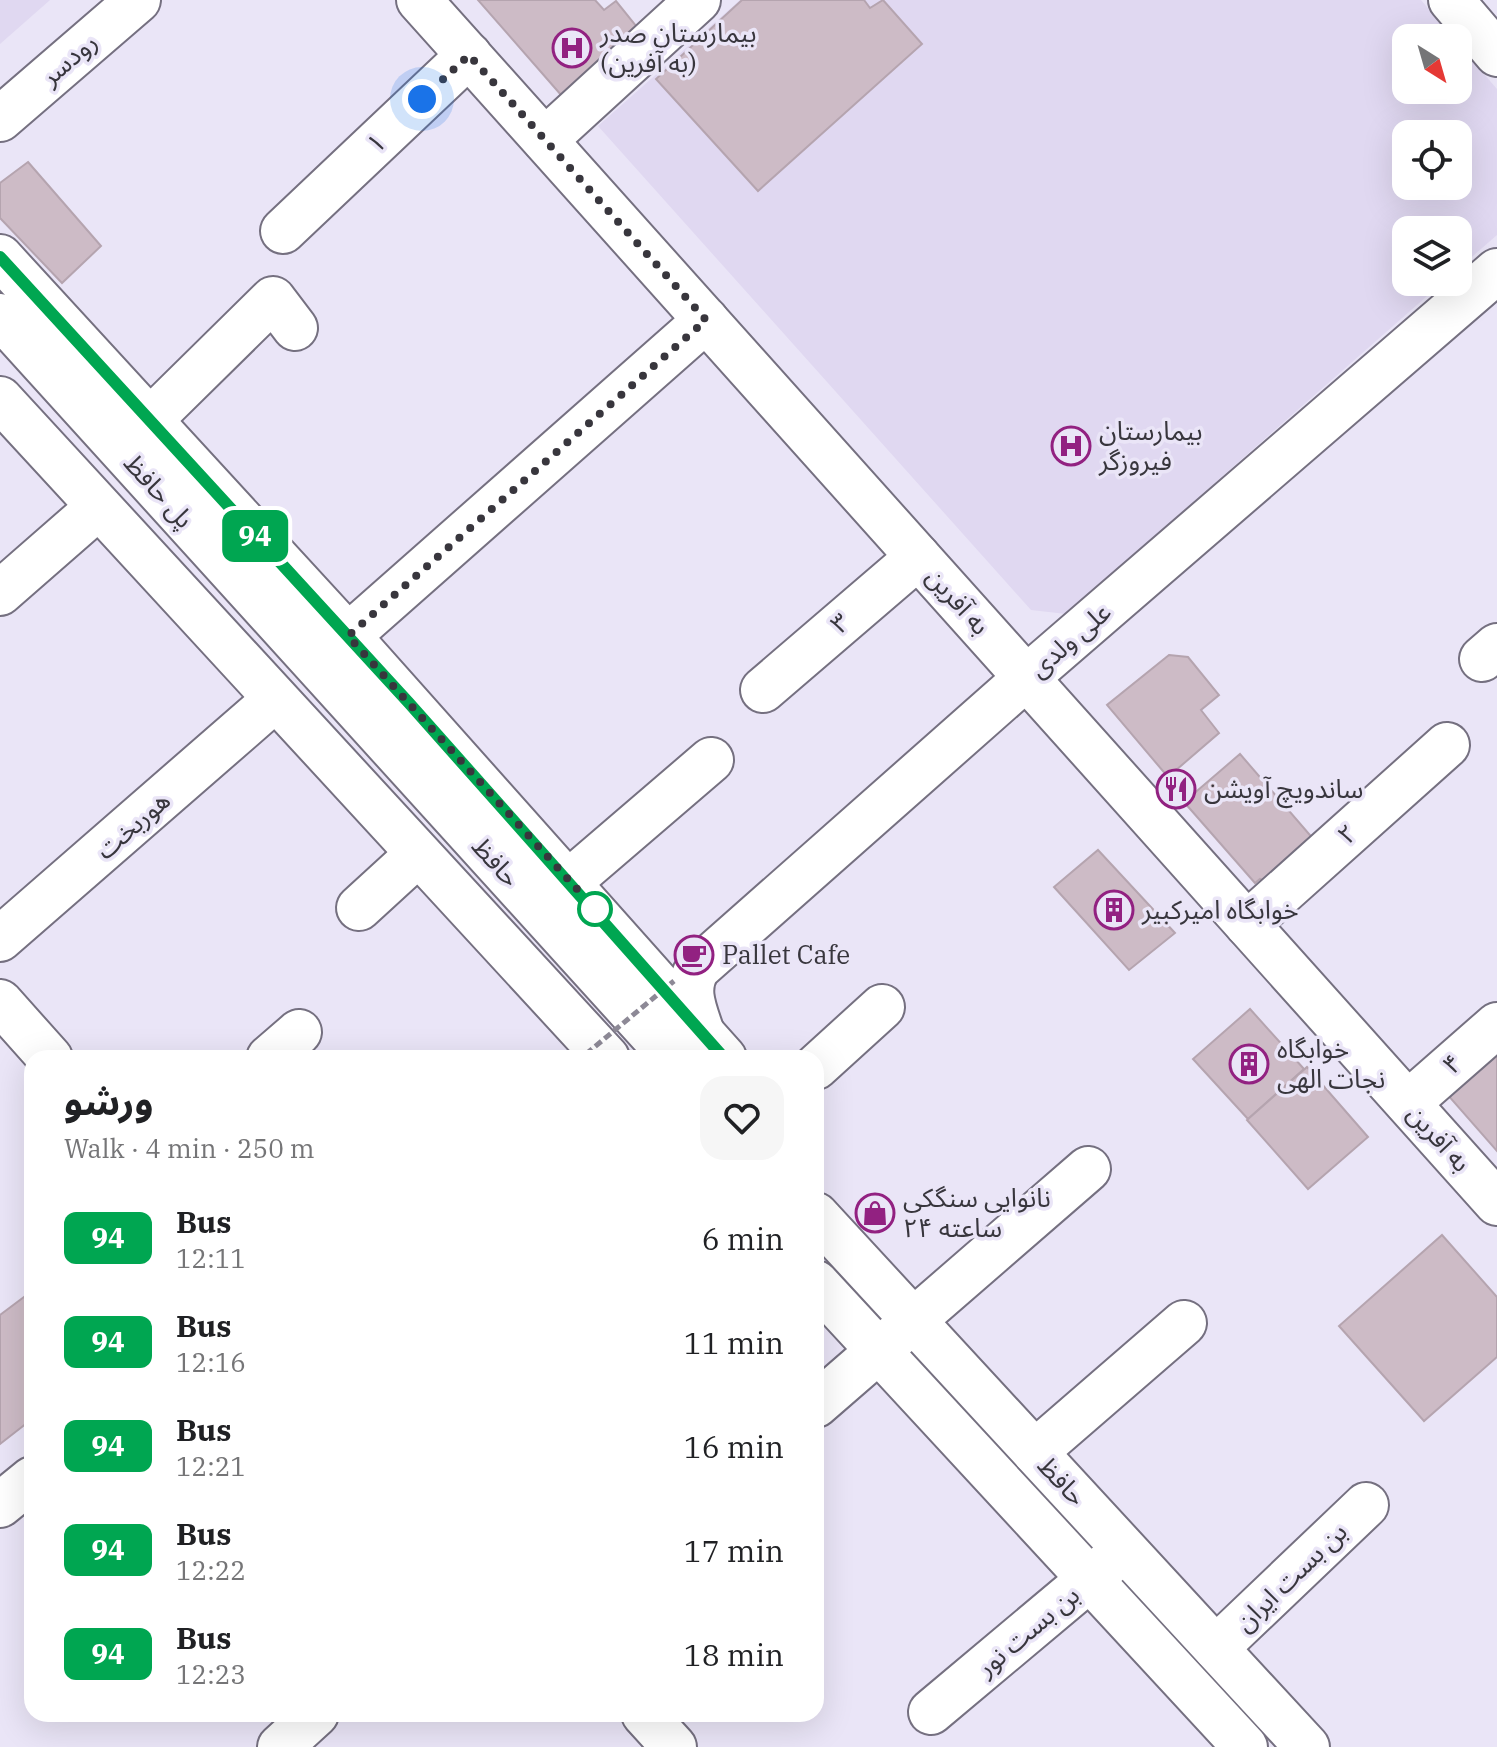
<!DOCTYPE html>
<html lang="en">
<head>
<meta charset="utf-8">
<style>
	:root { --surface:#fff; --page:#f6f6f6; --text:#202124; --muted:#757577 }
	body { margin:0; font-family:"IBM Plex Serif","Noto Sans Arabic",serif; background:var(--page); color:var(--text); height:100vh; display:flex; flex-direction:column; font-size:30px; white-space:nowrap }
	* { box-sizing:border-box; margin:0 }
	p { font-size:26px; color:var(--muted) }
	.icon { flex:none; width:44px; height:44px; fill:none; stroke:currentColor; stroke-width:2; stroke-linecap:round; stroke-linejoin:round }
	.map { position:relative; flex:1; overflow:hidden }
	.details { position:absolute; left:24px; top:1050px; width:800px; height:672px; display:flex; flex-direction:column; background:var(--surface); border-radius:24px; box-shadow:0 8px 32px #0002 }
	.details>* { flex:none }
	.badge { padding:0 16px; border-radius:12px; font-size:28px; line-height:52px }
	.needle { width:52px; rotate:143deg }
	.controls { position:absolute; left:1392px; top:24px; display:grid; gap:16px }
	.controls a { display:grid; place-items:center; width:80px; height:80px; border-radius:16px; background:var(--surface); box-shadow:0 8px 32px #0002; font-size:40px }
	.you { position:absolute; width:40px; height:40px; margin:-20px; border:6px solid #fff; border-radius:50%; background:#1a73e8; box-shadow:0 0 0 12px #1a73e833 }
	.map>.badge { position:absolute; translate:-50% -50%; box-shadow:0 0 0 4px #fff }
	.round { display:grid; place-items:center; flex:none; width:84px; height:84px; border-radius:24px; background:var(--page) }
	.summary { display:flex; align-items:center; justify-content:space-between; height:136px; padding:0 40px }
	h1 { font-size:38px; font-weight:700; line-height:60px }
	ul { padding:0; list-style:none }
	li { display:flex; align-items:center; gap:24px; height:104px; padding:0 40px }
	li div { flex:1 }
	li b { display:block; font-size:30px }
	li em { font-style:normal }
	li .badge { min-width:88px; font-weight:700; text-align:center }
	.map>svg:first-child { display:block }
	.built { fill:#e0d8f1; fill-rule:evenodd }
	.building { fill:#cdbbc6; stroke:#b5a4af; stroke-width:2 }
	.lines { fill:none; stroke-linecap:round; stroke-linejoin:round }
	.minor-casing { stroke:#757080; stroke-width:48 }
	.major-casing { stroke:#757080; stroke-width:48 }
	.minor { stroke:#fff; stroke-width:44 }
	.major { stroke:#fff; stroke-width:44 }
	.path-bridge { stroke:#8d8996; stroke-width:5; stroke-dasharray:8 4; stroke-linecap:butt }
	.line-casing { stroke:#fff; stroke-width:18 }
	.line { stroke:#00a651; stroke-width:12 }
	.walk { stroke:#38363d; stroke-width:8; stroke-dasharray:0 14.4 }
	.stop-dot { fill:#fff; stroke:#00a651; stroke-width:4 }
	.labels { text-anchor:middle; stroke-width:7; stroke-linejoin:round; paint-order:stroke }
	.poi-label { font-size:26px; fill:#38363d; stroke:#eae5f7; text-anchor:start }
	.street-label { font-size:26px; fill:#38363d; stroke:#eae5f7 }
</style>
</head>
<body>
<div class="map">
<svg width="1497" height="1747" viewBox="0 0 1497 1747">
	<rect width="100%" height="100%" fill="#eae5f7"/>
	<g class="built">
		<path d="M0,0H50L0,44Z"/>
		<path d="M740,0H1421L1453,38H1406V90H1458V44L1497,89V235L1458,269V230H1406V282H1443L1066,614L1031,610L598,126ZM1406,134H1458V186H1406Z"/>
	</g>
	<g class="building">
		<path d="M478,0H595L604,10L616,1L641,32L562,96Z"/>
		<path d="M742,0H864L870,8L883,0L922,44L758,191L656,79Z"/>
		<path d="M28,162L101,246L62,283L0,218V183Z"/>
		<path d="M1169,655L1188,657L1219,695L1201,710L1219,733L1168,777L1107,705Z"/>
		<path d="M1240,754L1315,841L1266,882L1260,879L1255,883L1184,802Z"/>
		<path d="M1098,850L1175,933L1129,970L1054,887Z"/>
		<path d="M1250,1009L1304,1069L1248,1119L1193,1059Z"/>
		<path d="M1497,1042V1151L1439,1085Z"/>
		<path d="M1307,1067L1368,1137L1308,1189L1247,1120Z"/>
		<path d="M1442,1235L1497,1297V1357L1424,1421L1339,1326Z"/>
		<path d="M32,1291V1419L0,1444V1315Z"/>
	</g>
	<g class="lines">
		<defs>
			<g id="minor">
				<path d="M419,0L1497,1203"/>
				<path d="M1451,0L1497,54"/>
				<path d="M0,119L138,0"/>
				<path d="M545,140L698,0"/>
				<path d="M283,231L469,55"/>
				<path d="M0,399L607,1058"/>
				<path d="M148,422L273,299L295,328"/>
				<path d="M0,593L87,517"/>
				<path d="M348,636L706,320"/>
				<path d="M1482,659L1497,646"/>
				<path d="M763,690L918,557"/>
				<path d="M570,881L711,760"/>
				<path d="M359,908L418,854"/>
				<path d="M1247,924L1447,745"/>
				<path d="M0,939L264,709"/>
				<path d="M0,1002L50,1058"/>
				<path d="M702,1033C695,1011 684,989 698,968L1026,678L1497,271"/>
				<path d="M269,1058L299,1032"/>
				<path d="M816,1067L882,1007"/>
				<path d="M1408,1103L1497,1025"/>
				<path d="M816,1283L1245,1747"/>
				<path d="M816,1405L1088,1169"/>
				<path d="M1035,1452L1184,1323"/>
				<path d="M0,1505L32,1479"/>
				<path d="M1216,1648L1366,1505"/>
				<path d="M931,1712L1111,1561"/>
				<path d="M644,1714L674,1747"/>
				<path d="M280,1747L316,1714"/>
			</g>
			<g id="major">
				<path d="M0,257L348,636L724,1058"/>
				<path d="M0,316L673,1058"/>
				<path d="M816,1215L1307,1747"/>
			</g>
		</defs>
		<use href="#minor" class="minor-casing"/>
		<use href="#major" class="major-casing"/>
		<use href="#minor" class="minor"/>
		<use href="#major" class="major"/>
		<path class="path-bridge" d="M586,1054L674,981"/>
	</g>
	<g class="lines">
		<defs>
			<path id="line" d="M0,257L409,703L724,1058"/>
		</defs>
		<use href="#line" class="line-casing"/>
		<use href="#line" class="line"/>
		<path class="walk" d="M422,99L469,55L706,320L348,636L595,909"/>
	</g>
	<defs>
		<symbol id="hospital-ring" viewBox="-11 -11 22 22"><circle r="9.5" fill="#eae5f7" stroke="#922181" stroke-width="1.5"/><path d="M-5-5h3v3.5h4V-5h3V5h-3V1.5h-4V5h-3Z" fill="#922181"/></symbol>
		<symbol id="restaurant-ring" viewBox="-11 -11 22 22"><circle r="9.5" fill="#eae5f7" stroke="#922181" stroke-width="1.5"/><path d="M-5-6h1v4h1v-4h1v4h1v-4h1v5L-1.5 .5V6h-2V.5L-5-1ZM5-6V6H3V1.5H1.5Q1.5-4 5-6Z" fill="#922181"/></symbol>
		<symbol id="building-ring" viewBox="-11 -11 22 22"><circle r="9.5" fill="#eae5f7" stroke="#922181" stroke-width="1.5"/><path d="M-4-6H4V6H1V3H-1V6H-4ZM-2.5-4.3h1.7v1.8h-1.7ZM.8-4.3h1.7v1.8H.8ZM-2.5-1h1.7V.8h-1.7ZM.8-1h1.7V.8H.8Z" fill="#922181"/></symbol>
		<symbol id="cafe-ring" viewBox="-11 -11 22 22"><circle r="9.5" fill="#eae5f7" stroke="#922181" stroke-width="1.5"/><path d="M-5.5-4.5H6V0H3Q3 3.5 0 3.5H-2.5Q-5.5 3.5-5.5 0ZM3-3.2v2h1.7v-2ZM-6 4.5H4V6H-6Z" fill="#922181"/></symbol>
		<symbol id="shop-ring" viewBox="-11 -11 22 22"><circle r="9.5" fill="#eae5f7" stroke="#922181" stroke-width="1.5"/><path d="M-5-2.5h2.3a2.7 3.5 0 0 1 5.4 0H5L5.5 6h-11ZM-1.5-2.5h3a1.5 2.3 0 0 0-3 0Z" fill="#922181"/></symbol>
	</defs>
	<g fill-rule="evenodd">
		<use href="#hospital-ring" x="550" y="26" width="44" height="44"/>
		<use href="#hospital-ring" x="1049" y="424" width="44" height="44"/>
		<use href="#restaurant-ring" x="1154" y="767" width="44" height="44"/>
		<use href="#building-ring" x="1092" y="888" width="44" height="44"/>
		<use href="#cafe-ring" x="672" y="933" width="44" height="44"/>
		<use href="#building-ring" x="1227" y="1042" width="44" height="44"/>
		<use href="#shop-ring" x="853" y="1191" width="44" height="44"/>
	</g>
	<circle class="stop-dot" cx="595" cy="909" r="16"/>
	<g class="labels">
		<g class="poi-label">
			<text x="600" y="42">بیمارستان صدر<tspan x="600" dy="30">(به آفرین)</tspan></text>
			<text x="1099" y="440">بیمارستان<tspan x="1099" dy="30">فیروزگر</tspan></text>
			<text x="1204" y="798">ساندویچ آویشن</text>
			<text x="1142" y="919">خوابگاه امیرکبیر</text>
			<text x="722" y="964">Pallet Cafe</text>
			<text x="1277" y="1058">خوابگاه<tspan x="1277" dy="30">نجات الهی</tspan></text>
			<text x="903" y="1207">نانوایی سنگکی<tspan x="903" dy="30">۲۴ ساعته</tspan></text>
		</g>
		<g class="street-label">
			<text transform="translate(69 59) rotate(-41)" y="9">رودسر</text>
			<text transform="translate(376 143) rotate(-43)" y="9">۱</text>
			<text transform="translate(159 491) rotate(48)" y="9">پل حافظ</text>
			<text transform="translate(958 601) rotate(48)" y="9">به آفرین</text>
			<text transform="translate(840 623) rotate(-41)" y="9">۳</text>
			<text transform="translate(1070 640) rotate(-41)" y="9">علی ولدی</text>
			<text transform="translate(133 825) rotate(-41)" y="9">هوربخت</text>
			<text transform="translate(1347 834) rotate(-42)" y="9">۲</text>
			<text transform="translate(496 862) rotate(48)" y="9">حافظ</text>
			<text transform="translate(1452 1064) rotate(-41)" y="9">۴</text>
			<text transform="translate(1439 1138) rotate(48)" y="9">به آفرین</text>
			<text transform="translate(1062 1481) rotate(47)" y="9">حافظ</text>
			<text transform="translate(1291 1577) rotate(-44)" y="9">بن بست ایران</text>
			<text transform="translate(1028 1631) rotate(-40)" y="9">بن بست نور</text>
		</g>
	</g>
</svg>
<div class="controls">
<a><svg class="needle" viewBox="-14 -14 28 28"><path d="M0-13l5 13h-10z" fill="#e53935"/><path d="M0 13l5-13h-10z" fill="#757577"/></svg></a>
<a><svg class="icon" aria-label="locate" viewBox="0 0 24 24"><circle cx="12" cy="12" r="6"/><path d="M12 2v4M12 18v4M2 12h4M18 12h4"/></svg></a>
<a><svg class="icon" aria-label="layers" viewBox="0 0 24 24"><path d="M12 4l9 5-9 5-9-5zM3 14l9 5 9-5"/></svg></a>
</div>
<div class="you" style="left:422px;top:99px"></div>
<b class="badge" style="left:255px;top:536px;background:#00a651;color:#fff">94</b>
<section class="details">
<div class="summary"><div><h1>ورشو</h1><p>Walk · 4 min · 250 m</p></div><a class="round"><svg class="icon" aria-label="heart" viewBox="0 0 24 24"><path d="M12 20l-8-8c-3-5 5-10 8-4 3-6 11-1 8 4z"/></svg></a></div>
<ul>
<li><span class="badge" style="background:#00a651;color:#fff">94</span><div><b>Bus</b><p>12:11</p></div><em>6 min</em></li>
<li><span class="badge" style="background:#00a651;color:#fff">94</span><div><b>Bus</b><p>12:16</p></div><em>11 min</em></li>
<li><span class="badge" style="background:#00a651;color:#fff">94</span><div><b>Bus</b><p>12:21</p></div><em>16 min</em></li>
<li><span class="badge" style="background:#00a651;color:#fff">94</span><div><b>Bus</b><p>12:22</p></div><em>17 min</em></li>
<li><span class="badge" style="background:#00a651;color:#fff">94</span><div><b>Bus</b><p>12:23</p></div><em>18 min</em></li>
</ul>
</section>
</div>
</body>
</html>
